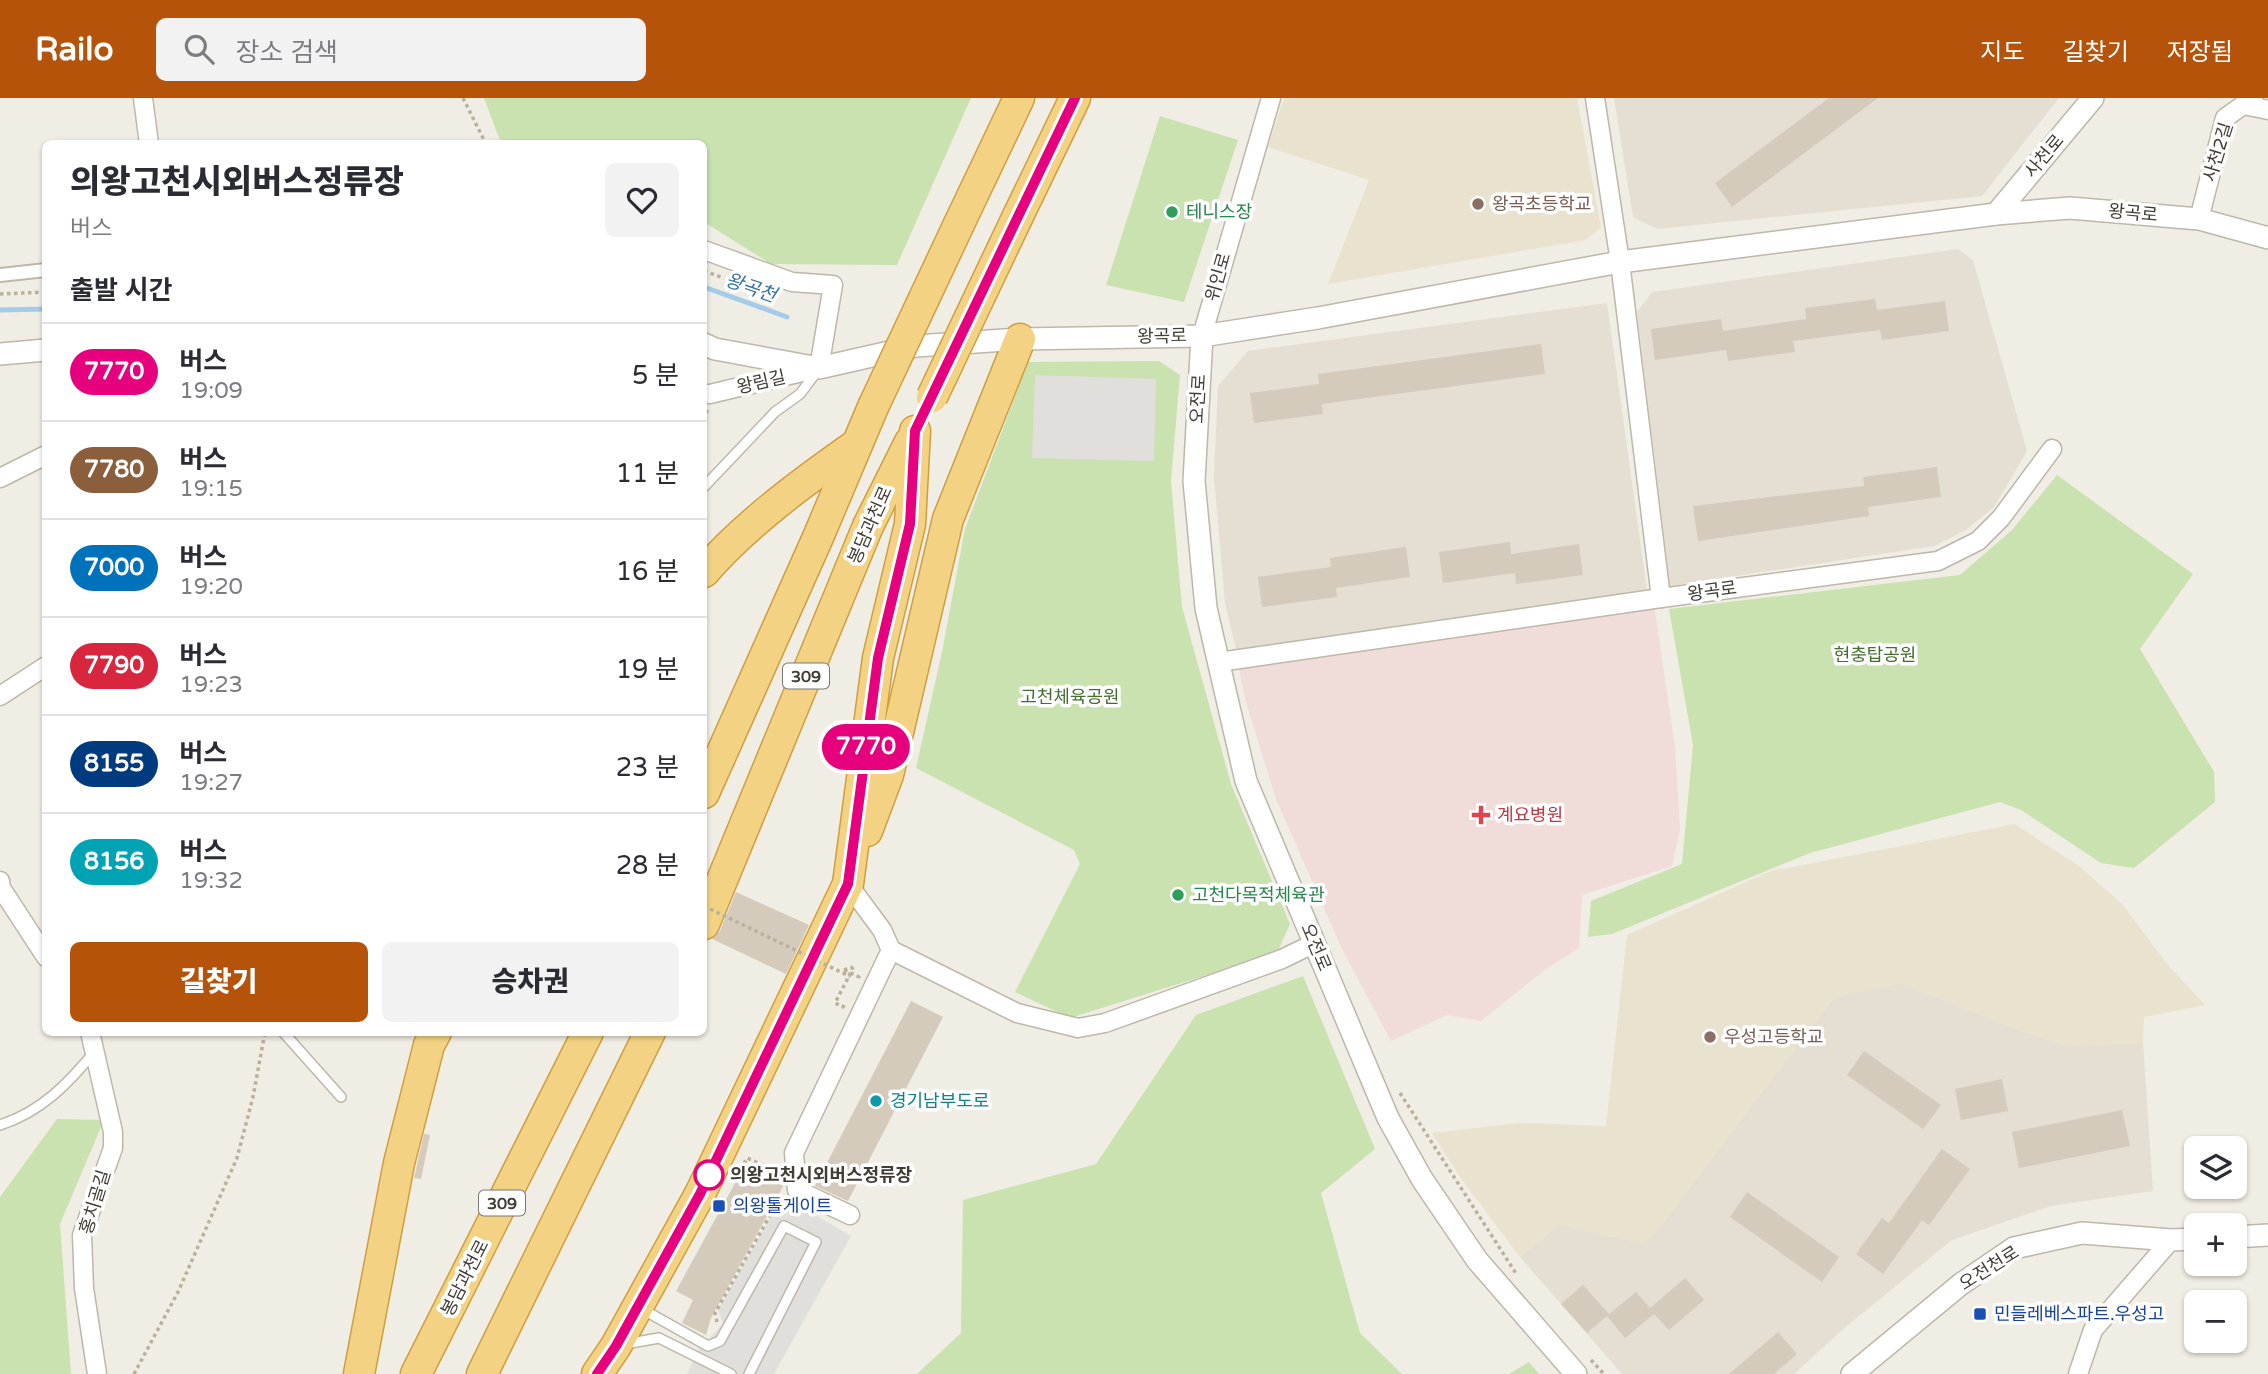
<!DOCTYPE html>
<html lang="ko">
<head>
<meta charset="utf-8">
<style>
	:root { --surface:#fff; --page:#f2f2f3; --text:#2b2b33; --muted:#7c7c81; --line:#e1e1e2; --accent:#b45309 }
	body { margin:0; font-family:"Varela Round","Noto Sans KR",sans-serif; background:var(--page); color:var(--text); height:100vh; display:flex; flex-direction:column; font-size:26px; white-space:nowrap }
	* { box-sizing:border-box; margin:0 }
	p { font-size:23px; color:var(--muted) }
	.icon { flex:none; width:38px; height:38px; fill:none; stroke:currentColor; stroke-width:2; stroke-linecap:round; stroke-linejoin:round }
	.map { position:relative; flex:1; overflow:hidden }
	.details { position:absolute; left:42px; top:42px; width:665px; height:896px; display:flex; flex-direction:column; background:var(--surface); border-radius:10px; box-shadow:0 2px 5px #0004 }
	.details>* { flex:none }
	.badge { padding:0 14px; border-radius:23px; font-size:24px; line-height:46px }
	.buttons { position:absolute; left:2184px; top:1038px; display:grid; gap:14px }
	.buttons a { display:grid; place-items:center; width:63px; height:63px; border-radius:10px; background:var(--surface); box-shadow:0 2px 5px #0004; font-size:35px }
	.map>.badge { position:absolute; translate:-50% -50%; box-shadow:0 0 0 4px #fff }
	h2 { padding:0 28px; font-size:26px; line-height:63px }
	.round { display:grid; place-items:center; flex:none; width:74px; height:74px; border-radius:10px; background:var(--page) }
	.head { display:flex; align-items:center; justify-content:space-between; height:119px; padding:0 28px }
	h1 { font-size:33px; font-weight:800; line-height:52px }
	.cta { display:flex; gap:14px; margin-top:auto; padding:14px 28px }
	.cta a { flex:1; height:80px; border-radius:10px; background:var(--accent); color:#fff; font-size:28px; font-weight:800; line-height:80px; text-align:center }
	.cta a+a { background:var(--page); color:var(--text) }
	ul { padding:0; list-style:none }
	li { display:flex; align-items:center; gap:21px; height:98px; padding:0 28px; border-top:2px solid var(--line) }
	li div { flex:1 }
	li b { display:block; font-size:26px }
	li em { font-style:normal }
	li .badge { min-width:77px; font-weight:700; text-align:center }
	header { display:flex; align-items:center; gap:42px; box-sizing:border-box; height:98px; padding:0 35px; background:var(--accent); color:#fff }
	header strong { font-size:33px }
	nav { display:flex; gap:38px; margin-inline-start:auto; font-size:24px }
	.search { width:490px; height:63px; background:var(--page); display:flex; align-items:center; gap:18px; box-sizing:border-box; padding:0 24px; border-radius:10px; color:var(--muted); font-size:26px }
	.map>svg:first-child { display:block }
	.residential { fill:#e4dfd2 }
	.education { fill:#e8e2ce }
	.medical { fill:#f0dcd8 }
	.green { fill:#c9e2af }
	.parking { fill:#e1dfdc }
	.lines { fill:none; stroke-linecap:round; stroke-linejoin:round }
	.stream { stroke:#a4cbe9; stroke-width:5 }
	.building { fill:#d4cbbd }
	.service-casing { stroke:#beb7aa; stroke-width:12 }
	.pedestrian-casing { stroke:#beb7aa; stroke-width:16 }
	.minor-casing { stroke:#beb7aa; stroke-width:21 }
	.tertiary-casing { stroke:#beb7aa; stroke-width:24 }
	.trunk-casing { stroke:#cf9e3f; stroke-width:33 }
	.path { stroke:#bbb09a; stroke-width:3.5; stroke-dasharray:3.5 3.5; stroke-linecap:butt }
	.service { stroke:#fff; stroke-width:9 }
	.pedestrian { stroke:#fff; stroke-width:12 }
	.minor { stroke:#fff; stroke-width:18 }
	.tertiary { stroke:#fff; stroke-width:21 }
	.trunk { stroke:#f3d383; stroke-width:30 }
	.trunk-bridge-casing { stroke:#cf9e3f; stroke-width:33; stroke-linecap:butt }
	.path-bridge { stroke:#bbb09a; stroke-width:3.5; stroke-dasharray:3.5 3.5; stroke-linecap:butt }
	.trunk-bridge { stroke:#f3d383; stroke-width:30 }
	.line-casing { stroke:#fff; stroke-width:16 }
	.line { stroke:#e6007e; stroke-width:10 }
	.education-dot { fill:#8d6e63; stroke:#fff; stroke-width:2.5 }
	.leisure-dot { fill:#2e9e5b; stroke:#fff; stroke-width:2.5 }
	.health-dot { fill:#e0444e; stroke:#fff; stroke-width:2.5 }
	.culture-dot { fill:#0f9aa8; stroke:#fff; stroke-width:2.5 }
	.stop-dot { fill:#fff; stroke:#e6007e; stroke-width:3.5 }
	.transit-dot { fill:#1a4fb4; stroke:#fff; stroke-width:2.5 }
	.labels { text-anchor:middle; stroke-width:7; stroke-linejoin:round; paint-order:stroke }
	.shield { fill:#fff; stroke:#7b7771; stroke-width:2 }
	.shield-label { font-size:16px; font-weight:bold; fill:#423d34 }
	.street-label { font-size:18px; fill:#423d34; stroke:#fff }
	.education-label { font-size:18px; fill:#785e54; stroke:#fff; text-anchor:start }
	.leisure-label { font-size:18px; fill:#27864d; stroke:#fff; text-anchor:start }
	.park-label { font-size:18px; fill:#446e2d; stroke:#fff }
	.health-label { font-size:18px; fill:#be3a42; stroke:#fff; text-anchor:start }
	.culture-label { font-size:18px; fill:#0d838f; stroke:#fff; text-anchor:start }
	.stop-label { font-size:18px; font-weight:bold; fill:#423d34; stroke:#fff; text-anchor:start }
	.transit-label { font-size:18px; fill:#164399; stroke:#fff; text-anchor:start }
	.water-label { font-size:19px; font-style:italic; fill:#3773a3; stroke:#fff }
</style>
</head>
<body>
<header>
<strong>Railo</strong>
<div class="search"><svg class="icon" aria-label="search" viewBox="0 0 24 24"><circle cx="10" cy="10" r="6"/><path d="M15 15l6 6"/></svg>장소 검색</div>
<nav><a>지도</a><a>길찾기</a><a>저장됨</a></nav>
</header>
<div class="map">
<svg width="2268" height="1276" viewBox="0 0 2268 1276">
	<rect width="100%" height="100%" fill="#f0ede4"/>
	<g class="residential">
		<path d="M1614,0H2059L1982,98L1657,131L1633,119Z"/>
		<path d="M1958,151L1973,162L2027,353L1994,409L1966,432L1934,448L1670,488L1637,214L1652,194Z"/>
		<path d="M1607,205L1648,500L1237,555L1225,505L1214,379L1218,288L1248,253Z"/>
		<path d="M1900,885L2019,932L2066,948L2143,945L2153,1093L2051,1108L1952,1142L1841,1233L1794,1276H1622L1520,1159L1558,1127L1643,1145L1656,1134L1834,899Z"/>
	</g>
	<g class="education">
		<path d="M1284,0H1577L1601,130L1585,142L1328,186L1369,82L1268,49Z"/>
		<path d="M2015,726L2079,768L2123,807L2167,866L2205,907L2144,919L2143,945L2066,948L2019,932L1900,885L1834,899L1656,1134L1643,1145L1558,1127L1520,1159L1460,1079L1432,1035L1520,1025L1606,1028L1627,837L1771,773Z"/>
	</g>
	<path class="medical" d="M1654,507L1675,649L1680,732L1672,768L1582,797L1579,850L1546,871L1481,923L1447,917L1391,943L1342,851L1276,701L1246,604L1238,567Z"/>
	<g class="green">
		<path d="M484,0H971L897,167L771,166L704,124V46L501,45Z"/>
		<path d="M1160,18L1238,42L1184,204L1106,187Z"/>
		<path d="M1159,263L1180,277L1171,383L1182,509L1231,686L1290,826L1277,855L1070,920L1015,894L1080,766L1074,752L916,670L942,554L965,431L1028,264Z"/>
		<path d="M2057,377L2193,476L2140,551L2214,674L2215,704L2134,770L2101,765L2021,712L2000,704L1810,755L1612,836L1588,839L1591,803L1682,766L1693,647L1669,511L1960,477L2012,432Z"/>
		<path d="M1303,878L1375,1051L1321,1095L1360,1235L1402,1276H917L961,1235L963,1102L1096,1066L1196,917Z"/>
		<path d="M57,1021L104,1022L60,1126L71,1276H0V1099Z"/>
		<path d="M1529,1264L1539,1276H1509Z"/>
	</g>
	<g class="parking">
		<path d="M1035,277L1156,281L1154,363L1032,360Z"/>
		<path d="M783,1098L851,1138L774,1276H687L699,1251L723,1226L718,1212Z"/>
	</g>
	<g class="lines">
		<g class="stream">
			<path d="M704,189L787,219"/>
			<path d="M0,212L46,211"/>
		</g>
	</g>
	<g class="building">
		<path d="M1829,0H1878L1732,109L1715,85Z"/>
		<path d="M1875,201L1877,212L1945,203L1949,233L1882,242L1880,232L1793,243L1795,254L1728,263L1726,252L1655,262L1651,231L1721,221L1723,233L1806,221L1805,210Z"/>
		<path d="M1541,246L1545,276L1322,306L1323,316L1254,325L1250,295L1319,286L1318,276Z"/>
		<path d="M1937,369L1941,399L1868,409L1869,418L1698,443L1693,408L1864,388L1863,379Z"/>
		<path d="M1510,444L1511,456L1579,446L1583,477L1516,486L1515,475L1443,485L1439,454Z"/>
		<path d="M1406,449L1410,479L1336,490L1337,499L1262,509L1258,479L1331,469L1330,460Z"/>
		<path d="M736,794L809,827L786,876L712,841L720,833Z"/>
		<path d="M911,903L943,919L848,1103L815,1088Z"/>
		<path d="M1864,953L1941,1007L1923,1031L1847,977Z"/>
		<path d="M2002,981L2008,1013L1961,1022L1955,991Z"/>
		<path d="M2122,1012L2130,1048L2019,1070L2012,1034Z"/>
		<path d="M424,1036L430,1037L421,1081L414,1080Z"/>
		<path d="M1942,1051L1970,1071L1929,1127L1922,1122L1883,1176L1856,1156L1882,1120L1889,1125Z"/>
		<path d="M746,1065L785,1085L711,1220L706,1237L682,1225L693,1202L676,1193Z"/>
		<path d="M1747,1094L1839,1159L1822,1184L1730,1119Z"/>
		<path d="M1685,1180L1704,1202L1669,1232L1654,1216L1625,1240L1607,1218L1587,1235L1561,1206L1583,1187L1609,1216L1636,1194L1650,1210Z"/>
		<path d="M1778,1234L1797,1256L1774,1276H1729Z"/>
	</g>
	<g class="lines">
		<defs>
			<g id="service">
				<path d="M704,389L775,314L800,296L818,272"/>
				<path d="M283,934L341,999"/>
				<path d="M0,1027C41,1014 69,985 95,953"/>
				<path d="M642,1211L708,1248L720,1243L784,1128L816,1144L749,1276"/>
				<path d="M625,1246L659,1240L731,1276"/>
			</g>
			<path id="pedestrian" d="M0,177L46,172"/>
			<g id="minor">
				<path d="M143,0L149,46"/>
				<path d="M1595,0L1620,164L1661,500L1938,463L1978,443L2001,420L2052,351"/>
				<path d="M2244,7L2268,12"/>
				<path d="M2199,121L2225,20L2253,0"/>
				<path d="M704,152L792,184L833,187L819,270L710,296H704"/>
				<path d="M1202,238L1271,0"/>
				<path d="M0,380L46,357"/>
				<path d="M1219,564L1661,500"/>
				<path d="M0,598L46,568"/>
				<path d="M0,783L1,790L46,859"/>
				<path d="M848,786L882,832L891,852L794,1055L797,1092L850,1117"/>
				<path d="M891,852L1017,915L1078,930L1105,925L1282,861L1315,845"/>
				<path d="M90,934L113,1034V1050L82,1137L84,1190L97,1276"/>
				<path d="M2078,1276L2093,1232L2171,1142"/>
			</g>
			<g id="tertiary">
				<path d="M1996,116L2093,0"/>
				<path d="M1202,238L1194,383L1206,510L1246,683L1388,1020L1422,1081L1477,1162L1576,1276"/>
				<path d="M704,246L715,251L819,270L916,248L1020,241L1202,238L1318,220L1620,164L1996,116L2070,110L2199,121L2268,140"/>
				<path d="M0,256L46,252"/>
				<path d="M2235,1139L2268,1137"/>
				<path d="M1852,1276L1961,1186L2014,1150L2082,1135L2171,1142L2196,1141"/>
			</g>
			<g id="trunk">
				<path d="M1017,120L1075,0"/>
				<path d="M959,126L1019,0"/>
				<path d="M704,474C747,425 803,384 857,346"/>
				<path d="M704,695L819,437L873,309"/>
				<path d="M867,733L888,677L948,421L1020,241"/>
				<path d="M704,826L868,428L910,344"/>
				<path d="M359,1276L399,1065L429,947L436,934"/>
				<path d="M416,1276L588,934"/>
				<path d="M482,1276L650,934"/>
				<path d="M597,1276L616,1248L700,1096L848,786L878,560L910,426L915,333"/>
			</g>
		</defs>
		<use href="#service" class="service-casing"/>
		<use href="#pedestrian" class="pedestrian-casing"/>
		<use href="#minor" class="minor-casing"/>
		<use href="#tertiary" class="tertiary-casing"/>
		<use href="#trunk" class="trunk-casing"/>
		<g class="path">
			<path d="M463,0L486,46"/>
			<path d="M704,173L724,180"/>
			<path d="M0,196L46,194"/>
			<path d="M704,329L707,312"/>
			<path d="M844,872L859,879L858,881"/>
			<path d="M844,872L853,869"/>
			<path d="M844,907L843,909L835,905L849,878"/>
			<path d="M1400,995L1517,1177"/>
			<path d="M734,1084L747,1060L779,1074"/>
			<path d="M717,1224L715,1215L781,1098"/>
			<path d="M1591,1262L1604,1276"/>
			<path d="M134,1276L178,1194L237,1060L253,999L265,934"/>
		</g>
		<use href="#service" class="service"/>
		<use href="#pedestrian" class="pedestrian"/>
		<use href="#minor" class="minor"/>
		<use href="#tertiary" class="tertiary"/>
		<use href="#trunk" class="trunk"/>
		<defs>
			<g id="trunk-bridge">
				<path d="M932,299L1017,120"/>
				<path d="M873,309L959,126"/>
			</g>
		</defs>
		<use href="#trunk-bridge" class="trunk-bridge-casing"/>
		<path class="path-bridge" d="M704,808L849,878L853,869"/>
		<use href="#trunk-bridge" class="trunk-bridge"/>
	</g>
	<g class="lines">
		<defs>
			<path id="line" d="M597,1276L616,1248L700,1096L848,786L878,560L910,426L915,333L1075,0"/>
		</defs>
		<use href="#line" class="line-casing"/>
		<use href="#line" class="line"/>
	</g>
	<g class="education-dot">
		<circle cx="1478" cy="106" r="7"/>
		<circle cx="1710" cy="939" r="7"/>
	</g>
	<g class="leisure-dot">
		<circle cx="1172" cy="114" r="7"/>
		<circle cx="1178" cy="797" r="7"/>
	</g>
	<path class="health-dot" d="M1477.5 706.5h7v7h7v7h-7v7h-7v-7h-7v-7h7z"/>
	<circle class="culture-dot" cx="876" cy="1003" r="7"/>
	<circle class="stop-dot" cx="709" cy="1077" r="14"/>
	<g class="transit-dot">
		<rect x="712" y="1101" width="14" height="14" rx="3.5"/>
		<rect x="1973" y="1209" width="14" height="14" rx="3.5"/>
	</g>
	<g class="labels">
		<g class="shield">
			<rect x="783" y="565.5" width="46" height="25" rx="5"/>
			<rect x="479" y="1092.5" width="46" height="25" rx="5"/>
		</g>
		<g class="shield-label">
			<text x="806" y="584">309</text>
			<text x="502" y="1111">309</text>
		</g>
		<g class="street-label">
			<text transform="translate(2218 54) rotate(-73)" y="6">사천2길</text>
			<text transform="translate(2044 58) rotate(-50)" y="6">사천로</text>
			<text transform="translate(2133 115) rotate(5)" y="6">왕곡로</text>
			<text transform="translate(1218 179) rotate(-74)" y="6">위인로</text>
			<text transform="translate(1162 238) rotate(-1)" y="6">왕곡로</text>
			<text transform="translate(761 284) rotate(-13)" y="6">왕림길</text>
			<text transform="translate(1198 301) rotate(-87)" y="6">오전로</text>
			<text transform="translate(870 427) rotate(-66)" y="6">봉담과천로</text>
			<text transform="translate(1712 493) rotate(-8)" y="6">왕곡로</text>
			<text transform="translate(1316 849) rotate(67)" y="6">오전로</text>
			<text transform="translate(95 1104) rotate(-73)" y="6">홍치골길</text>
			<text transform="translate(1989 1170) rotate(-32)" y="6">오전천로</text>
			<text transform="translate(465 1180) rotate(-63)" y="6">봉담과천로</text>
		</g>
		<g class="education-label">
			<text x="1492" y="112">왕곡초등학교</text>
			<text x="1724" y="945">우성고등학교</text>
		</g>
		<g class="leisure-label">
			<text x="1186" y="120">테니스장</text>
			<text x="1192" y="803">고천다목적체육관</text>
		</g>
		<g class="park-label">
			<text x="1875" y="563">현충탑공원</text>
			<text x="1070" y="605">고천체육공원</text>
		</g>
		<g class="health-label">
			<text x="1497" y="723">계요병원</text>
		</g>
		<g class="culture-label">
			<text x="890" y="1009">경기남부도로</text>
		</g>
		<g class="stop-label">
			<text x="730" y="1083">의왕고천시외버스정류장</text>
		</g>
		<g class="transit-label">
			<text x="733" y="1114">의왕톨게이트</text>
			<text x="1994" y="1222">민들레베스파트.우성고</text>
		</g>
		<g class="water-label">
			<text transform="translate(751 189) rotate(19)" y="7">왕곡천</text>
		</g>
	</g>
</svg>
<div class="buttons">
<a><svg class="icon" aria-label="layers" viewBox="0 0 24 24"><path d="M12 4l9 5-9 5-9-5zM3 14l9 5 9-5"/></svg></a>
<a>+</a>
<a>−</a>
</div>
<b class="badge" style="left:866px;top:649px;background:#e6007e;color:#fff">7770</b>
<section class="details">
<div class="head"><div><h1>의왕고천시외버스정류장</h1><p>버스</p></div><a class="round"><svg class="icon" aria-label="heart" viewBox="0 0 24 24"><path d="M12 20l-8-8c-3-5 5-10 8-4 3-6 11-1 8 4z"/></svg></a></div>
<h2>출발 시간</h2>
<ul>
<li><span class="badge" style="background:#e6007e;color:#fff">7770</span><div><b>버스</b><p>19:09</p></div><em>5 분</em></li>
<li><span class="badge" style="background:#8b5e3c;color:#fff">7780</span><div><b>버스</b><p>19:15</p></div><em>11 분</em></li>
<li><span class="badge" style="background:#0072bc;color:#fff">7000</span><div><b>버스</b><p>19:20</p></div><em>16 분</em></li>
<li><span class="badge" style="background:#d7263d;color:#fff">7790</span><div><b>버스</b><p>19:23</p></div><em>19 분</em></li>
<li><span class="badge" style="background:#003b80;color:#fff">8155</span><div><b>버스</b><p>19:27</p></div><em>23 분</em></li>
<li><span class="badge" style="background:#00a3b4;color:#fff">8156</span><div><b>버스</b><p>19:32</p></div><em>28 분</em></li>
</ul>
<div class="cta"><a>길찾기</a><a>승차권</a></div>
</section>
</div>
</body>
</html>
